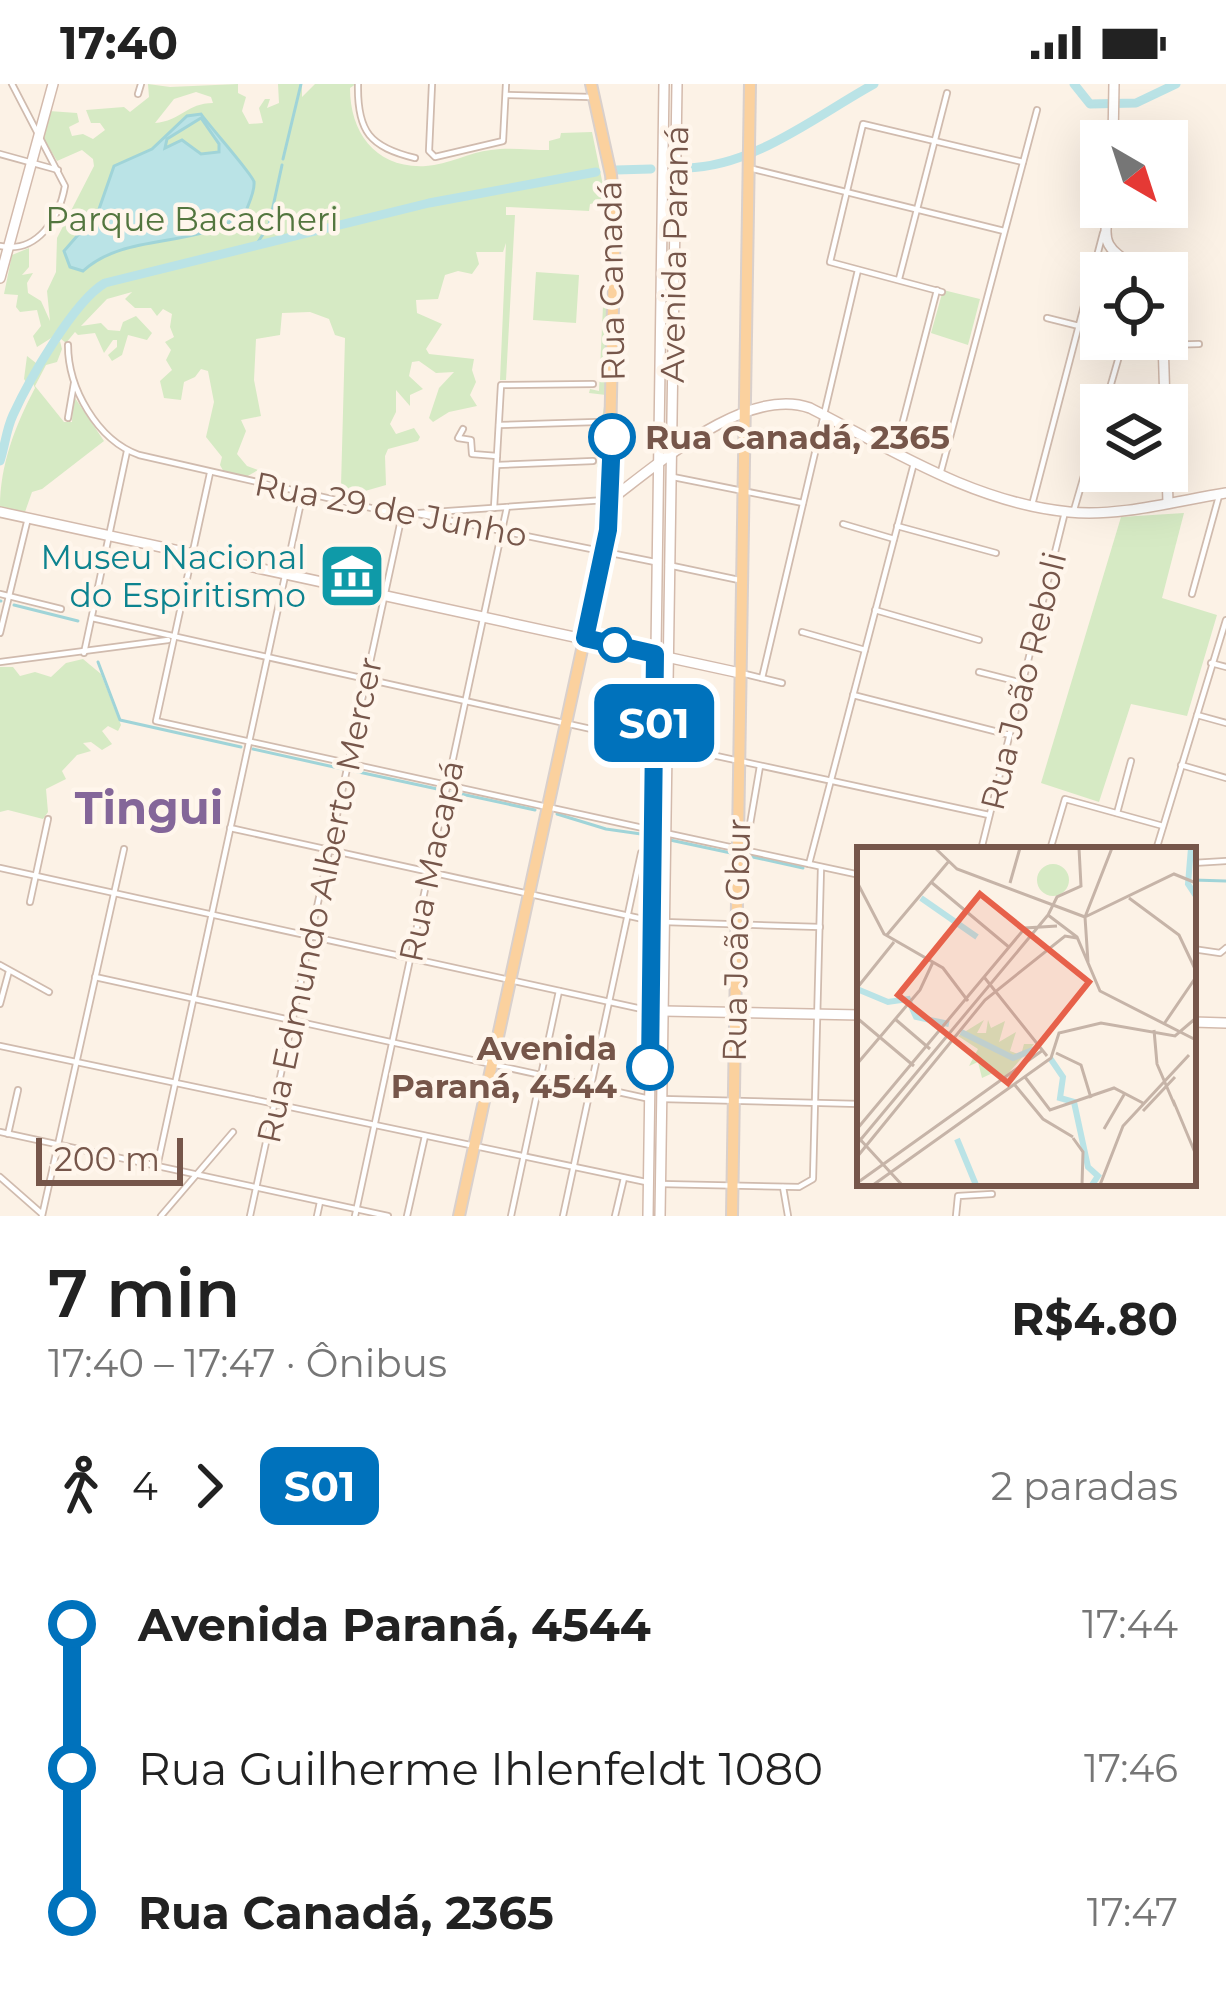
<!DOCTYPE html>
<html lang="pt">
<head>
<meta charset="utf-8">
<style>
	:root { --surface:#fff; --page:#f6f6f6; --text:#222; --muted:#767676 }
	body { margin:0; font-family:Montserrat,sans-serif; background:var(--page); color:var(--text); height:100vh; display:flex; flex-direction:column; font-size:45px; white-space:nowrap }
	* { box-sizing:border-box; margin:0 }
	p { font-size:39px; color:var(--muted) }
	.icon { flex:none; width:66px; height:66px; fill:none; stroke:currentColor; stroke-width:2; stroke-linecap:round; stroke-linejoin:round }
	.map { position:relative; height:1132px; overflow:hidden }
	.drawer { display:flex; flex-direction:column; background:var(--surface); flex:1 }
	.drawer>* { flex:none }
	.badge { padding:0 24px; border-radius:18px; font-size:42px; line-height:78px }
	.needle { width:78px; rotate:141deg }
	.controls { position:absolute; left:1080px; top:36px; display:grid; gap:24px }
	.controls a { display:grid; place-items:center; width:108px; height:108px; border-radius:0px; background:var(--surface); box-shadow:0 12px 48px #0002; font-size:60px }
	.scale { position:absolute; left:36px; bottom:30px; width:147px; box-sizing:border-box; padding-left:12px; border:6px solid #76564a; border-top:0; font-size:33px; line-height:42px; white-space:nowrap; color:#76564a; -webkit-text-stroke:9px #fff6ec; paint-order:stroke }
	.map>.badge { position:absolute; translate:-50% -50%; box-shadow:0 0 0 6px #fff }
	.legs { display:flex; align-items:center; gap:18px; height:132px; padding:0 48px; font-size:39px }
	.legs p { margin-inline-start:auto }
	.headline { display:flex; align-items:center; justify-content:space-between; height:204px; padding:0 48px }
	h1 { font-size:66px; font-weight:600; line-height:90px }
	ul { padding:0 48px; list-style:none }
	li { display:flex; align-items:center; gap:42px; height:144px; font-size:45px }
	li i { display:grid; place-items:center; width:18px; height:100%; margin:0 15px; background:currentColor }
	li i::after { content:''; width:30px; height:30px; margin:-15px; border:9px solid; border-radius:50%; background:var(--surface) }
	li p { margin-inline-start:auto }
	li:first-child i { background:linear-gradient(#0000 50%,currentColor 0) }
	li:last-child i { background:linear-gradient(currentColor 50%,#0000 0) }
	.status { display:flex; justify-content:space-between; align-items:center; height:84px; padding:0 60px; background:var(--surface); direction:ltr }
	.status svg { height:33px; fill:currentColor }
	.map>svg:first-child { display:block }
	.green { fill:#d6eac4; fill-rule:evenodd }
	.water { fill:#bae3e6; stroke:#a0d4d8; stroke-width:3; fill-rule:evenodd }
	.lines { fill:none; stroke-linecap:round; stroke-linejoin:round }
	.stream { stroke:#a0d4d8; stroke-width:3 }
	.river { stroke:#bae3e6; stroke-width:9 }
	.street-casing { stroke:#d0bbae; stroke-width:8 }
	.secondary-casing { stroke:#d3baac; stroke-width:12 }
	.primary-casing { stroke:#d9d0cc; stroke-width:14 }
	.street { stroke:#fff; stroke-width:4.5 }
	.secondary { stroke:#fff; stroke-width:9 }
	.primary { stroke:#fbd19e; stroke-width:10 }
	.line-1-casing { stroke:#fff; stroke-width:27 }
	.line-1 { stroke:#0072bc; stroke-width:18 }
	.stop-1-dot { fill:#fff; stroke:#0072bc; stroke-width:6 }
	.labels { text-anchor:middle; stroke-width:9; stroke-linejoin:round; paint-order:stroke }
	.park-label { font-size:33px; fill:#53763f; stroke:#fff6ec }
	.street-label { font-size:33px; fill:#76564a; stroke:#fff6ec }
	.stop-label { font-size:33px; font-weight:bold; fill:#76564a; stroke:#fff6ec; text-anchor:start }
	.culture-label { font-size:33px; fill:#0d838f; stroke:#fff6ec; text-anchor:end }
	.district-label { font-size:45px; font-weight:bold; fill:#846699; stroke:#fff6ec }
	.inset-river { fill:none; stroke:#bae3e6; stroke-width:6 }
	.inset-road { fill:none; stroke:#c6b4a8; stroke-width:3 }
	.view { fill:#e7614a; fill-opacity:0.15; stroke:#e7614a; stroke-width:6 }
	.inset-edge { fill:none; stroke:#76564a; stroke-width:6 }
</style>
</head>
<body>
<div class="status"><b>17:40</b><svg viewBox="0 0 49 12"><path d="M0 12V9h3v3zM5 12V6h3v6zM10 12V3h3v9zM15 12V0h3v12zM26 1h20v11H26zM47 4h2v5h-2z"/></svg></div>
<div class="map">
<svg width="1226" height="1132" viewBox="0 0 1226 1132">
	<rect width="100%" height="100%" fill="#fcf2e6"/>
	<g class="green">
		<path d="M148,0L170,3L238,0V9L246,13L242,27L249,40L263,39L259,24L265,15H270L267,24L279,19L278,0H302V13L315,0H356L350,4C350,49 376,85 426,82C448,81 469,68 491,66C509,63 530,66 549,66V57L560,54L561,49L592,48L605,111L599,118L590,120L589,127L506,123V131H515L506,296H500L506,159L503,168H476L479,180L472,190L458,187L445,191L438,215L416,216L417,229L442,240L426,265L429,270L474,275L472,286L476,298L470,311L477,322L449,328L433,338L429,334L439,304L454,288L436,289L419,277L412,278L409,292L423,305L410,311V322L396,306V328L390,340L396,350L414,344L420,353L418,357L388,365L385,372L386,401L358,409L341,402L345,254L335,251L329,235L310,228L282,229L280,251L256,255L254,296L261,332L241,336L246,347L237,370L247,382L258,386L246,393L225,390L220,381L222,373L206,353L214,318L208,287L201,285L195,293L184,298L181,316L164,314L160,297L172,286L166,276L171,266L165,258L174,253L170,243L172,230L163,225L157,232L151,224H135L125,215L132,208L107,215L81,242L101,239L108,246L120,247L123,238L136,232L152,249L147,256L128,251L122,271L112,277L108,271L117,263V256H113L104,269L95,249L78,251L75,248L66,259L56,251L37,263L33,252L41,242L37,226L20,228L16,223L18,211L4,210L12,171L29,164V183L22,191L33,189L27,199L28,209L41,217L50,237L47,207L56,188L57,154L94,82L93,75L82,66L57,77L42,52L49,27L77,29L79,38L69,43L72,52L83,50L93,55L105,46L100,39H91L86,26L124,23L130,28L149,13ZM196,8L211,13L213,19C187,19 181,37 155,39L174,15Z"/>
		<path d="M536,188L579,191L576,239L533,236Z"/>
		<path d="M943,206L980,215L968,261L931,249Z"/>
		<path d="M603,222L610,223L606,412H602L604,384L597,383L599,370L605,368V347L600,346L606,311L589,309L590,305L599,307Z"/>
		<path d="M60,257L62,265L57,278L46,281L35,302L64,338H72L73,311L104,357L42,405L32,408L25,428L0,423C0,381 15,342 35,304L31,295L26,298L24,295L27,272L36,279Z"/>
		<path d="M1184,429L1162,514L1217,531L1187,632L1131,620L1099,718L1041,699L1121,433Z"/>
		<path d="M83,575L101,590L121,641L118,647L108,642L102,647L112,660L102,666L91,658L83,659L91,667L77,671L62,687L66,695L46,705L48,728L43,735L8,726L0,728V583H13L20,592L35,588L51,593L66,579Z"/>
	</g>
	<path class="water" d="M201,30C210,43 254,92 254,98C255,107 249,119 246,127C200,167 128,146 83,187L70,183L64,167L98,128L114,82L152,65L187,32ZM201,34L219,60V68L201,70L182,56L165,64L167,55Z"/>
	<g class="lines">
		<g class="stream">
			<path d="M283,75L301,0"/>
			<path d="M258,158L269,141L282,81"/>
			<path d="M0,517H1"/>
			<path d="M14,521L78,537"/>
			<path d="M98,578L120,636L241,663"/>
			<path d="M253,665L343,685"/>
			<path d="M354,687L442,706"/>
			<path d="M452,708L535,726"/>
			<path d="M557,730L606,745L648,751"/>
			<path d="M670,756L731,769"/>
			<path d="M748,772L803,784"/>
			<path d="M1193,796L1226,797"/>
		</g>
		<g class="river">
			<path d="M1074,0L1090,20L1136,19L1176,0"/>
			<path d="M686,84C753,83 816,32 874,0"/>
			<path d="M616,86L651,85"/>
			<path d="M0,377C5,362 6,346 13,331C29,296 74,217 105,199L429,119L596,88"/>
		</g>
		<defs>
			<g id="street">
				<path d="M358,0C357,48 370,63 415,74"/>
				<path d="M432,0L429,67L435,73L503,57L506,0"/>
				<path d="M138,10L141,0"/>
				<path d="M507,11L591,13"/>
				<path d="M0,70L58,86"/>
				<path d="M749,84L1004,147"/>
				<path d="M0,162C37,170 59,135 65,102L12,0"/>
				<path d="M899,195L947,9"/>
				<path d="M942,208L830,178L863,40L1023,78"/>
				<path d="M1047,234L1079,242"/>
				<path d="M68,261C68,304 97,356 139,371L402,431L413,429L655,478"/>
				<path d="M1163,261L1199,260"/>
				<path d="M1105,321L1124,255"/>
				<path d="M68,334L74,299"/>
				<path d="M499,341L596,338"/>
				<path d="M463,345L458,354L471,356L472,370L497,372"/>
				<path d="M895,368L937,206"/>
				<path d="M497,381L593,377"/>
				<path d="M210,389L156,637L652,746"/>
				<path d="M940,391L1037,26"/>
				<path d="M673,393L803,419"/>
				<path d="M1032,421L1103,149"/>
				<path d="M494,424L501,301L593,300"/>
				<path d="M1074,426L1101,333"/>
				<path d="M610,428L618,433L614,463"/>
				<path d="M419,429L605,416"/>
				<path d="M843,440L894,455"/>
				<path d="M897,442L996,469"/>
				<path d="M668,481L739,496"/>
				<path d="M0,510L61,525"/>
				<path d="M1192,510L1219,412"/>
				<path d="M875,526L979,556"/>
				<path d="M92,534L654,659"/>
				<path d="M802,548L865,566"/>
				<path d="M0,549L28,434"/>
				<path d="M84,569L127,367"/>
				<path d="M0,578L168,556"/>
				<path d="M1211,579L1226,583"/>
				<path d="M979,588L1023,599"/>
				<path d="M741,589L782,599"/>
				<path d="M762,594L858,186"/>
				<path d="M853,611L1010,651"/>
				<path d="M1197,631L1226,639"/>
				<path d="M666,661L989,731"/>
				<path d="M1181,681L1226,694"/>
				<path d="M1117,729L1131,677"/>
				<path d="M230,744L652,837"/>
				<path d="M665,749L860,791"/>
				<path d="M748,752L760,682"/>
				<path d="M981,766L1065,428"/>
				<path d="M1050,766L1065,715L1163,742"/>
				<path d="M1156,766L1226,536"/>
				<path d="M1193,779L1226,777"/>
				<path d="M809,780L914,379"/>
				<path d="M0,784L651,927"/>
				<path d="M30,818L48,735"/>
				<path d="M664,838L820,843"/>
				<path d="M1193,865L1220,869L1226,864"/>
				<path d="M0,881L49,908"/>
				<path d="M95,893L650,1015"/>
				<path d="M0,920L9,887"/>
				<path d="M0,962L646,1098"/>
				<path d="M662,1015L860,1020"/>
				<path d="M0,1048L388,1132"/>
				<path d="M8,1050L18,1006"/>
				<path d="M157,1083L303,409"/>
				<path d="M0,1093L41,1129"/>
				<path d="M661,1100L799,1103L813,1095L821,783"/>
				<path d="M783,1103L788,1132"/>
				<path d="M42,1132L124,765"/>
				<path d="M161,1132L233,1048"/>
				<path d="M250,1132L402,431"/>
				<path d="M317,1132L320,1118"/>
				<path d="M355,1132L507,423"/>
				<path d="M407,1132L425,1052"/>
				<path d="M511,1132L559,907"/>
				<path d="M563,1132L641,769"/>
				<path d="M615,1132L624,1094"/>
				<path d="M956,1132L958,1112L992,1110"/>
			</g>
			<g id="secondary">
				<path d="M1113,57L1114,0"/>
				<path d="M1110,123C1098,165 1112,167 1146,189"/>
				<path d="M0,194L53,0"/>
				<path d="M1163,255L1165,321"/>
				<path d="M1167,387L1168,419"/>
				<path d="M610,416C657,381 747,301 810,324C892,366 975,419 1069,428C1120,433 1176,417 1226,409"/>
				<path d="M0,428L740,589"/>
				<path d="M663,927L860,931"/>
				<path d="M1193,938L1226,939"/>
				<path d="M648,1132L664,0"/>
				<path d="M660,1132L677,0"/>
			</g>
			<g id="primary">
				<path d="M459,1132L608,446L615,133L611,91L591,0"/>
				<path d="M732,1132L750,0"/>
			</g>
		</defs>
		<use href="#street" class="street-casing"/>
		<use href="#secondary" class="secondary-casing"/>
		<use href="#primary" class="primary-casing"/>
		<use href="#street" class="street"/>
		<use href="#secondary" class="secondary"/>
		<use href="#primary" class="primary"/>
	</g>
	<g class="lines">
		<defs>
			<path id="line-1" d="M612,353L608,446L585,554L655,570L650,983"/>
		</defs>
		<use href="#line-1" class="line-1-casing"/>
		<use href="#line-1" class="line-1"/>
	</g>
	<defs>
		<symbol id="museum-square" viewBox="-11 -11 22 22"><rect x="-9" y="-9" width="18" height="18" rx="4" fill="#0f9aa8" stroke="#fff6ec"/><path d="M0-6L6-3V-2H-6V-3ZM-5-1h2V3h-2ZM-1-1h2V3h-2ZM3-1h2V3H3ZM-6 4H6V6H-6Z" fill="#fff"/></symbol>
	</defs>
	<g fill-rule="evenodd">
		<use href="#museum-square" x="314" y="454" width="76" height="76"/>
	</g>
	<g class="stop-1-dot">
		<circle cx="612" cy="353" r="21"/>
		<circle cx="615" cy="561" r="15"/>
		<circle cx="650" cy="983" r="21"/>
	</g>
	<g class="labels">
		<g class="park-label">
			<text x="192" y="147">Parque Bacacheri</text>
		</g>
		<g class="street-label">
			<text transform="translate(674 170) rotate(-89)" y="12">Avenida Paraná</text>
			<text transform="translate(611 197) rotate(-91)" y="12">Rua Canadá</text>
			<text transform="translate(391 425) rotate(11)" y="12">Rua 29 de Junho</text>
			<text transform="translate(1023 597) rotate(-76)" y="12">Rua João Reboli</text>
			<text transform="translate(431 777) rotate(-78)" y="12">Rua Macapá</text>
			<text transform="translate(319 816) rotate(-78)" y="12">Rua Edmundo Alberto Mercer</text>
			<text transform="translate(736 856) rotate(-89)" y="12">Rua João Gbur</text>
		</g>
		<g class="stop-label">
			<text x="645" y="365">Rua Canadá, 2365</text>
			<text x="617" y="976" text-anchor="end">Avenida<tspan x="617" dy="38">Paraná, 4544</tspan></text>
		</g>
		<g class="culture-label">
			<text x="306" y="485">Museu Nacional<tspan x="306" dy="38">do Espiritismo</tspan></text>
		</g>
		<g class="district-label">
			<text x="149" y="740">Tingui</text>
		</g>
	</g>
	<g transform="translate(857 763)">
		<rect width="339" height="339" fill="#fcf2e6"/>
		<path d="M180 33a16 16 0 1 1 32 0a16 16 0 1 1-32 0ZM127,173L120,186H129L131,173L134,181L148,174L142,195L159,185L153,204L164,208L167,197H177L148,230L140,224L125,231L121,215L112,219L121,202L101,189Z" fill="#d6eac4"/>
		<path class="inset-river" d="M334,1L331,37L339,49M64,51L120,90M0,142L31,155L51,152L59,170L92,177M104,185L156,211L178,202M193,211L206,230L203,251L217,255L231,320L241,329L235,338M100,292L119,338"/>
		<path class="inset-road" d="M78,1L100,22L228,70M222,1L224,39L200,50L191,68L220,90L243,144L339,193M0,35L27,87L86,121L111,154M74,35L153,101M153,36L163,1M272,51L322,88L339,124M228,70L317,27L339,36M228,70L255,1M228,70L231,115M29,89L92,14M127,130L190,209M0,141L37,95M0,171L57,219M38,172L73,202M307,177L339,130M297,183L300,217L318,259M199,206L224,218L234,251M0,217L63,143L76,115M168,230L193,263L257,241L286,256M157,237L186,272L216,290M316,253L339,308M286,264L318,230M0,282L168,81L200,79M247,282L268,246M0,289L45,338M216,291L226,305L225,338M0,297L191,68M0,310L128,153L208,89L220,91M0,336L186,203M16,338L194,211L202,186L244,176L318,189L339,171M243,338L266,279L332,208"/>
		<path class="view" d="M123,47L232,135L151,236L41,148Z"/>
		<rect width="339" height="339" class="inset-edge"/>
	</g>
</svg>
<div class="controls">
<a><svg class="needle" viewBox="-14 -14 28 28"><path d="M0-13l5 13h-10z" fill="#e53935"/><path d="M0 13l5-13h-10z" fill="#767676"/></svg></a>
<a><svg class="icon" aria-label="locate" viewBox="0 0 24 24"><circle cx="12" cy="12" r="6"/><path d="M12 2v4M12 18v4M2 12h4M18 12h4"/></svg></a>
<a><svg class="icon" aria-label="layers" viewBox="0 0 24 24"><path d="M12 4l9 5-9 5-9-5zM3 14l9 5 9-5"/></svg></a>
</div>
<div class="scale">200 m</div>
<b class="badge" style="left:654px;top:639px;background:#0072bc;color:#fff">S01</b>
</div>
<section class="drawer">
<div class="headline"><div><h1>7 min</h1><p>17:40 – 17:47 · Ônibus</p></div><b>R$4.80</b></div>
<div class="legs"><svg class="icon" aria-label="walk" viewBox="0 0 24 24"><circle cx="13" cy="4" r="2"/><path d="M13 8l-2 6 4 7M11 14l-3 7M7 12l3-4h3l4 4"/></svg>4<svg class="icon" aria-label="forward" viewBox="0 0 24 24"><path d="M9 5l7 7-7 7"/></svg><b class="badge" style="background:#0072bc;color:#fff">S01</b><p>2 paradas</p></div>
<ul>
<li><i style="color:#0072bc"></i><b>Avenida Paraná, 4544</b><p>17:44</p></li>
<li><i style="color:#0072bc"></i><span>Rua Guilherme Ihlenfeldt 1080</span><p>17:46</p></li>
<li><i style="color:#0072bc"></i><b>Rua Canadá, 2365</b><p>17:47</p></li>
</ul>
</section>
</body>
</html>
